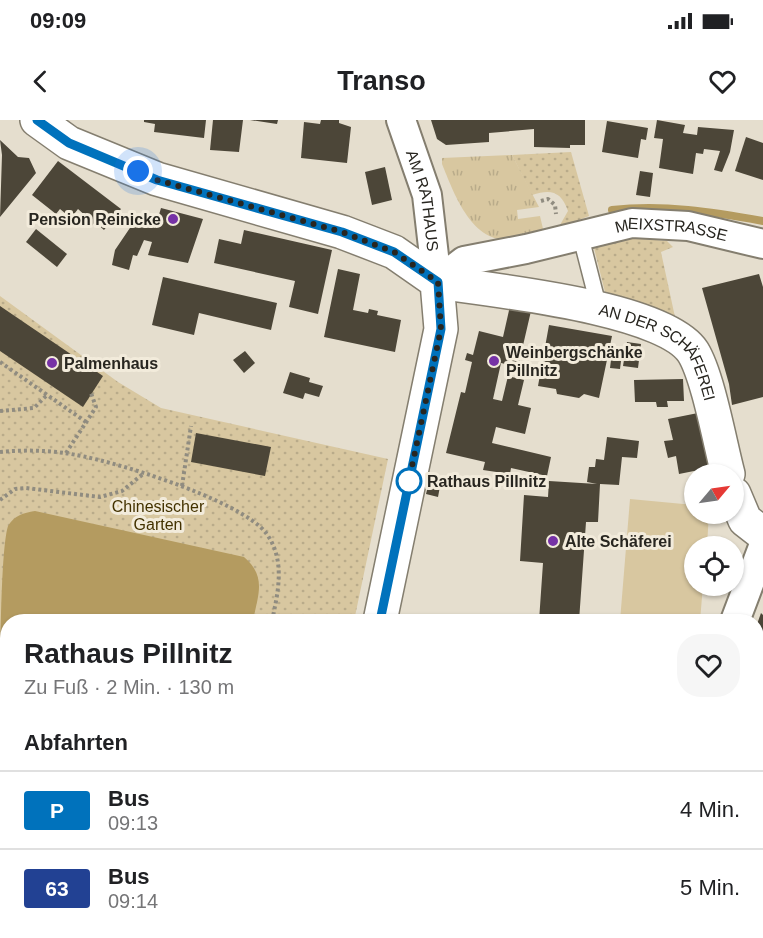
<!DOCTYPE html>
<html lang="de">
<head>
<meta charset="utf-8">
<style>
	:root { --surface:#fff; --page:#f6f6f6; --text:#202124; --muted:#757577; --line:#e0e0e0 }
	body { margin:0; font-family:Helvetica,sans-serif; background:var(--page); color:var(--text); height:100vh; display:flex; flex-direction:column; font-size:22px; white-space:nowrap }
	* { box-sizing:border-box; margin:0 }
	p { font-size:20px; color:var(--muted) }
	.icon { flex:none; width:33px; height:33px; fill:none; stroke:currentColor; stroke-width:2; stroke-linecap:round; stroke-linejoin:round }
	.map { position:relative; flex:1; overflow:hidden }
	.details { position:absolute; left:0px; top:494px; width:764px; height:326px; display:flex; flex-direction:column; background:var(--surface); border-radius:24px 24px 0 0; box-shadow:0 2px 4px #0004 }
	.details>* { flex:none }
	.badge { padding:0 12px; border-radius:4px; font-size:21px; line-height:39px }
	.needle { width:39px; rotate:61deg }
	.tools { position:absolute; left:684px; top:344px; display:grid; gap:12px }
	.tools a { display:grid; place-items:center; width:60px; height:60px; border-radius:50%; background:var(--surface); box-shadow:0 2px 4px #0004; font-size:30px }
	.you { position:absolute; width:30px; height:30px; margin:-15px; border:4px solid #fff; border-radius:50%; background:#1a73e8; box-shadow:0 0 0 9px #1a73e833 }
	.map>.badge { position:absolute; translate:-50% -50%; box-shadow:0 0 0 3px #fff }
	h2 { padding:0 24px; font-size:22px; line-height:54px }
	.round { display:grid; place-items:center; flex:none; width:63px; height:63px; border-radius:24px; background:var(--page) }
	.head { display:flex; align-items:center; justify-content:space-between; height:102px; padding:0 24px }
	h1 { font-size:28px; font-weight:600; line-height:45px }
	ul { padding:0; list-style:none }
	li { display:flex; align-items:center; gap:18px; height:78px; padding:0 24px; border-top:2px solid var(--line) }
	li div { flex:1 }
	li b { display:block; font-size:22px }
	li em { font-style:normal }
	li .badge { min-width:66px; font-weight:700; text-align:center }
	.status { display:flex; justify-content:space-between; align-items:center; height:42px; padding:0 30px; background:var(--surface); direction:ltr }
	.status svg { height:16px; fill:currentColor }
	header { display:flex; justify-content:space-between; align-items:center; height:78px; padding:0 24px; background:var(--surface); font-size:27px; font-weight:600 }
	.map>svg:first-child { display:block }
	.grass { fill:url(#grass-tufts) }
	.park { fill:url(#park-dots) }
	.pitch { fill:#d8c7a0 }
	.water { fill:#b49b60 }
	.lines { fill:none; stroke-linecap:round; stroke-linejoin:round }
	.stream { stroke:#b49b60; stroke-width:8 }
	.building { fill:#4c4638 }
	.service-casing { stroke:#847e6f; stroke-width:18 }
	.minor-casing { stroke:#847e6f; stroke-width:32 }
	.tertiary-casing { stroke:#847e6f; stroke-width:36 }
	.secondary-casing { stroke:#847e6f; stroke-width:36 }
	.path { stroke:#908c80; stroke-width:4; stroke-dasharray:3 3; stroke-linecap:butt }
	.service { stroke:#fff; stroke-width:15 }
	.minor { stroke:#fff; stroke-width:28 }
	.tertiary { stroke:#fff; stroke-width:33 }
	.secondary { stroke:#fff; stroke-width:33 }
	.line-casing { stroke:#fff; stroke-width:14 }
	.line { stroke:#0072bc; stroke-width:9 }
	.walk { stroke:#282620; stroke-width:6; stroke-dasharray:0 10.8 }
	.poi-dot { fill:#7632a6; stroke:#f2ebdb; stroke-width:2 }
	.stop-dot { fill:#fff; stroke:#0072bc; stroke-width:3 }
	.labels { text-anchor:middle; stroke-width:6; stroke-linejoin:round; paint-order:stroke }
	.street-label { font-size:16px; fill:#282620; stroke:#f2ebdb }
	.poi-label { font-size:16px; font-weight:bold; fill:#282620; stroke:#f2ebdb; text-anchor:start }
	.stop-label { font-size:16px; font-weight:bold; fill:#282620; stroke:#f2ebdb; text-anchor:start }
	.park-label { font-size:16px; fill:#433200; stroke:#f2ebdb }
</style>
</head>
<body>
<div class="status"><b>09:09</b><svg viewBox="0 0 49 12"><path d="M0 12V9h3v3zM5 12V6h3v6zM10 12V3h3v9zM15 12V0h3v12zM26 1h20v11H26zM47 4h2v5h-2z"/></svg></div>
<header><svg class="icon" aria-label="back" viewBox="0 0 24 24"><path d="M15 5l-7 7 7 7"/></svg>Transo<svg class="icon" aria-label="heart" viewBox="0 0 24 24"><path d="M12 20l-8-8c-3-5 5-10 8-4 3-6 11-1 8 4z"/></svg></header>
<div class="map">
<svg width="763" height="818" viewBox="0 0 763 818">
	<defs>
		<pattern id="grass-tufts" width="24" height="20" patternUnits="userSpaceOnUse" patternTransform="scale(1.5)"><rect width="24" height="20" fill="#d8c7a0"/><path d="M3 7l-1-3M5 7V3M7 7l1-3M15 17l-1-3M17 17v-4M19 17l1-3" fill="none" stroke="#b9ab8a"/></pattern>
		<pattern id="park-dots" width="8" height="8" patternUnits="userSpaceOnUse" patternTransform="scale(1.5)"><rect width="8" height="8" fill="#d8c7a0"/><path d="M2 2h.1M6 6h.1" fill="none" stroke="#b9ab8a" stroke-width="1.8" stroke-linecap="round"/></pattern>
	</defs>
	<rect width="100%" height="100%" fill="#e5dece"/>
	<g class="grass">
		<path d="M512,35L539,87L517,90L518,99L540,96L544,113C534,116 522,119 511,120C471,123 454,73 442,44V38Z"/>
		<path d="M327,812H407L408,818H325Z"/>
	</g>
	<g class="park">
		<path d="M571,32L589,96L561,107L560,105L568,91C561,71 551,69 532,75L512,35Z"/>
		<path d="M633,118L667,121L673,127L661,132L678,211L608,184L594,128Z"/>
		<path d="M0,176L118,262L161,288L388,339L354,501H8V812H284L282,818H0Z"/>
	</g>
	<path class="pitch" d="M630,379L694,385V393H709L707,426H694V465H703L700,501H620Z"/>
	<path class="water" d="M35,391L244,437C267,457 258,474 253,501H8L7,598L0,597C0,561 0,431 8,406C15,395 23,393 35,391Z"/>
	<g class="lines">
		<path class="stream" d="M612,90C663,84 713,92 763,101"/>
	</g>
	<g class="building">
		<path d="M144,0H206L204,18L154,12L155,4L144,2Z"/>
		<path d="M213,0H243L239,32L210,30Z"/>
		<path d="M250,0H278L277,4Z"/>
		<path d="M321,0H339V3L351,7L347,43L301,38L304,2L320,4Z"/>
		<path d="M431,0H585V25H570V28L534,27V9L489,13V22L446,25L437,19Z"/>
		<path d="M657,0L685,5L683,13L697,15L698,7L734,10L730,32L722,52L714,50L720,31L704,29L703,34L696,33L693,54L659,48L663,19L654,18Z"/>
		<path d="M607,1L648,8L646,20L641,19L638,38L602,32Z"/>
		<path d="M746,17L763,23V60L735,51Z"/>
		<path d="M0,20L18,37L29,38L36,53L0,97L2,35Z"/>
		<path d="M58,41L121,89L104,110L95,102L91,107L85,102L88,98L78,89L71,98L60,89L56,94L32,75Z"/>
		<path d="M385,47L392,80L372,85L365,52Z"/>
		<path d="M640,51L653,53L650,77L636,75Z"/>
		<path d="M161,88L203,99L188,143L148,135L152,122L144,120L137,136L133,135L129,150L112,145L115,130L136,99L155,108Z"/>
		<path d="M36,109L67,134L57,147L26,122Z"/>
		<path d="M244,110L332,130L318,194L289,187L295,161L214,143L219,119L241,124Z"/>
		<path d="M338,149L360,154L353,190L368,193L369,189L378,191L377,195L401,200L395,232L324,217Z"/>
		<path d="M759,154L763,167V277L732,285L729,264L702,168Z"/>
		<path d="M163,157L277,183L271,210L199,193L194,215L152,205Z"/>
		<path d="M0,186L103,256L83,287L0,231Z"/>
		<path d="M510,186L531,191L518,247L501,243L493,279L502,281L508,256L524,260L518,285L531,288L525,314L496,307L492,323L551,337L547,356L511,348L510,354L483,350L485,342L446,333L461,272L465,273L472,242L465,240L467,233L473,235L479,211L503,217Z"/>
		<path d="M549,205L612,216L599,278L584,274L579,278L557,274L556,269L538,266Z"/>
		<path d="M627,222L641,224L638,248L623,246Z"/>
		<path d="M245,231L255,243L244,253L233,240Z"/>
		<path d="M611,240L621,241L620,249L610,248Z"/>
		<path d="M290,252L310,258L309,262L323,266L319,277L305,273L303,279L283,273Z"/>
		<path d="M683,259L684,281H667L668,287H657L656,282H635L634,260Z"/>
		<path d="M698,293L709,348L679,354L676,336L668,338L664,321L673,320L668,299Z"/>
		<path d="M196,313L271,327L265,356L191,342Z"/>
		<path d="M607,317L639,321L637,338L622,337L619,365L600,364L598,402H586L579,501H539L543,443L520,441L524,375L548,377L549,361L597,364L587,362L589,347H595L596,339L604,340Z"/>
		<path d="M430,358L441,361L438,377L426,374Z"/>
		<path d="M761,493L763,495V540L756,537V507Z"/>
		<path d="M756,549L763,551V596L756,594Z"/>
	</g>
	<g class="lines">
		<defs>
			<path id="service" d="M580,114L599,188"/>
			<g id="minor">
				<path id="s1" d="M401,0L427,75L437,162"/>
				<path id="s2" d="M437,162L464,141L526,129L632,103L688,106L763,124"/>
				<path d="M735,501L763,427"/>
			</g>
			<g id="tertiary">
				<path id="s3" d="M437,162C490,170 664,187 693,232C708,256 720,324 728,354"/>
				<path d="M734,374L745,400L763,414"/>
			</g>
			<g id="secondary">
				<path d="M37,0L69,23L157,59L342,112L394,132L437,162L441,209L380,501"/>
				<path d="M303,818L305,812"/>
			</g>
		</defs>
		<use href="#service" class="service-casing"/>
		<use href="#minor" class="minor-casing"/>
		<use href="#tertiary" class="tertiary-casing"/>
		<use href="#secondary" class="secondary-casing"/>
		<g class="path">
			<path d="M541,81L548,79L555,85L556,94"/>
			<path d="M0,242L86,302"/>
			<path d="M0,291L34,288L47,275"/>
			<path d="M0,332C21,330 43,330 64,333C107,338 241,380 266,413C286,440 278,472 272,501"/>
			<path d="M66,333L96,287L91,273"/>
			<path d="M182,366L191,306"/>
			<path d="M0,380L15,369L26,368L100,377L122,371L143,354"/>
			<path d="M0,609L8,611"/>
			<path d="M0,672L8,674"/>
			<path d="M756,693L763,695"/>
			<path d="M677,812L678,818"/>
			<path d="M199,818L202,812"/>
		</g>
		<use href="#service" class="service"/>
		<use href="#minor" class="minor"/>
		<use href="#tertiary" class="tertiary"/>
		<use href="#secondary" class="secondary"/>
	</g>
	<g class="lines">
		<defs>
			<path id="line" d="M37,0L69,23L157,60L342,112L394,132L438,162L441,209L380,501"/>
		</defs>
		<use href="#line" class="line-casing"/>
		<use href="#line" class="line"/>
		<path class="walk" d="M138,51L157,60L342,112L394,132L438,162L441,209L407,370L409,361"/>
	</g>
	<g class="poi-dot">
		<circle cx="173" cy="99" r="6"/>
		<circle cx="494" cy="241" r="6"/>
		<circle cx="52" cy="243" r="6"/>
		<circle cx="553" cy="421" r="6"/>
	</g>
	<circle class="stop-dot" cx="409" cy="361" r="12"/>
	<g class="labels">
		<g class="street-label">
			<text dy="6" stroke="none"><textPath href="#s1" startOffset="84">AM RATHAUS</textPath></text>
			<text dy="6" stroke="none"><textPath href="#s2" startOffset="246">MEIXSTRASSE</textPath></text>
			<text dy="6" stroke="none"><textPath href="#s3" startOffset="243">AN DER SCHÄFEREI</textPath></text>
		</g>
		<g class="poi-label">
			<text x="161" y="105" text-anchor="end">Pension Reinicke</text>
			<text x="506" y="238">Weinbergschänke<tspan x="506" dy="18">Pillnitz</tspan></text>
			<text x="64" y="249">Palmenhaus</text>
			<text x="565" y="427">Alte Schäferei</text>
		</g>
		<g class="stop-label">
			<text x="427" y="367">Rathaus Pillnitz</text>
		</g>
		<g class="park-label">
			<text x="158" y="392">Chinesischer<tspan x="158" dy="18">Garten</tspan></text>
		</g>
	</g>
</svg>
<div class="tools">
<a><svg class="needle" viewBox="-14 -14 28 28"><path d="M0-13l5 13h-10z" fill="#e53935"/><path d="M0 13l5-13h-10z" fill="#757577"/></svg></a>
<a><svg class="icon" aria-label="locate" viewBox="0 0 24 24"><circle cx="12" cy="12" r="6"/><path d="M12 2v4M12 18v4M2 12h4M18 12h4"/></svg></a>
</div>
<div class="you" style="left:138px;top:51px"></div>
<section class="details">
<div class="head"><div><h1>Rathaus Pillnitz</h1><p>Zu Fuß · 2 Min. · 130 m</p></div><a class="round"><svg class="icon" aria-label="heart" viewBox="0 0 24 24"><path d="M12 20l-8-8c-3-5 5-10 8-4 3-6 11-1 8 4z"/></svg></a></div>
<h2>Abfahrten</h2>
<ul>
<li><span class="badge" style="background:#0072bc;color:#fff">P</span><div><b>Bus</b><p>09:13</p></div><em>4 Min.</em></li>
<li><span class="badge" style="background:#224193;color:#fff">63</span><div><b>Bus</b><p>09:14</p></div><em>5 Min.</em></li>
</ul>
</section>
</div>
</body>
</html>
